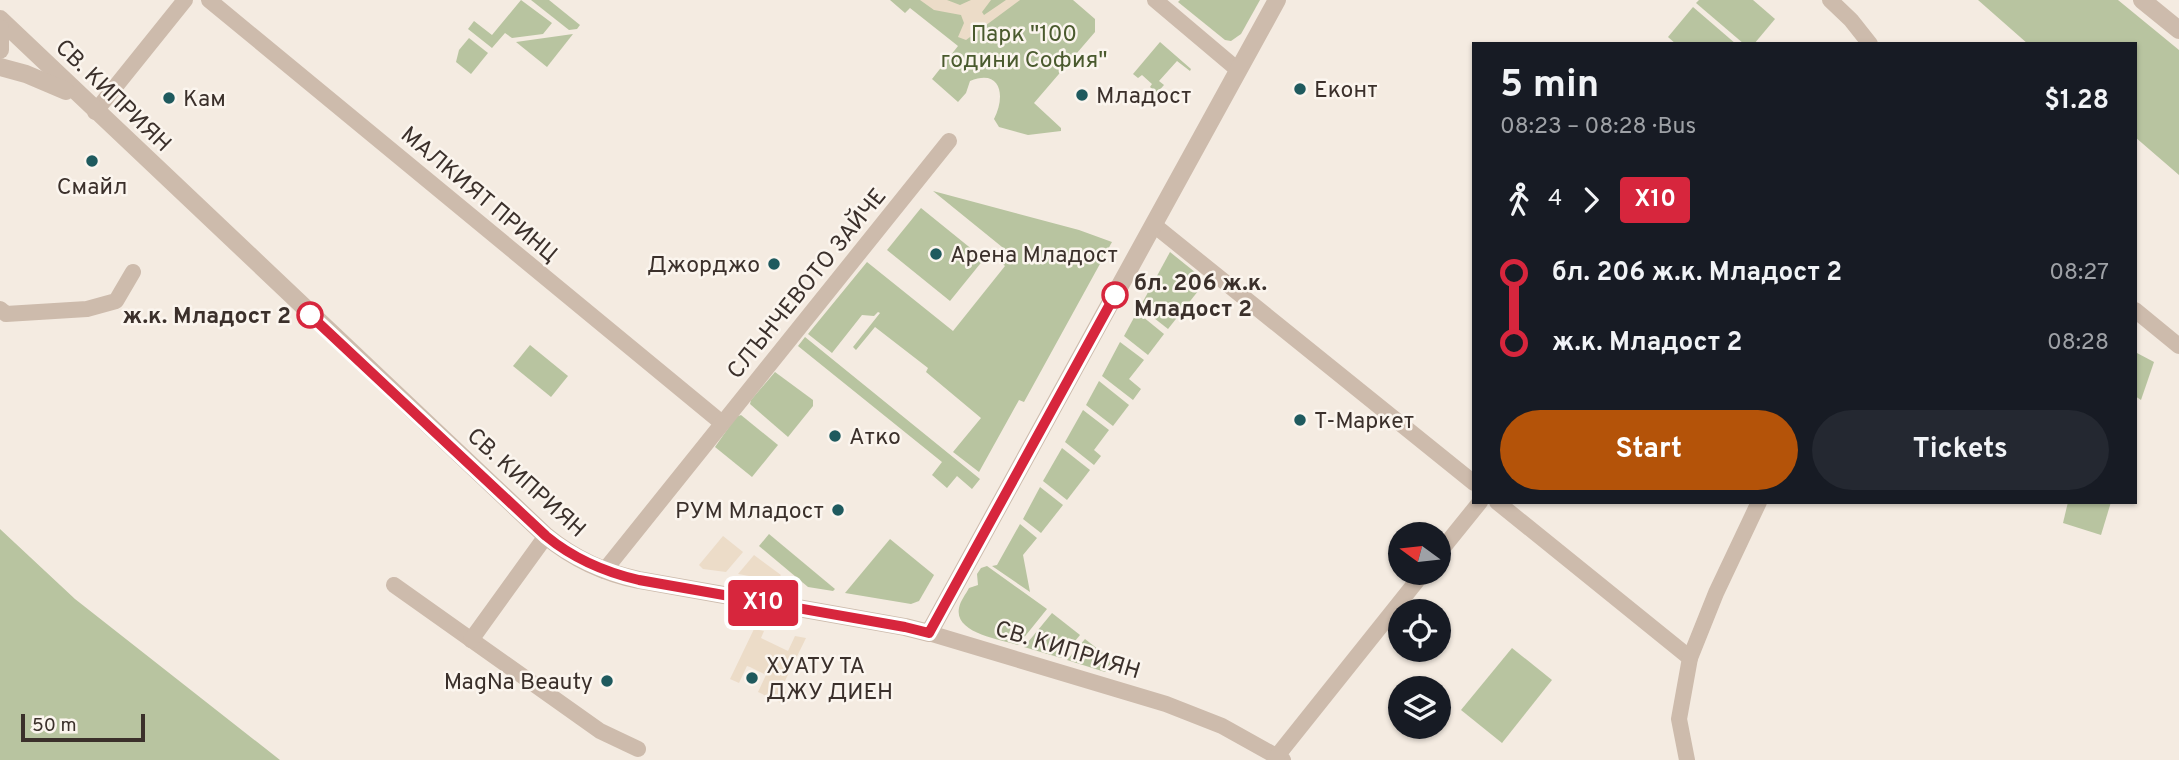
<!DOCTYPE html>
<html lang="en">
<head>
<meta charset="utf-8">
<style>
	:root { --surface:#171b24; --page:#242831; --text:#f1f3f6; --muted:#9ea1a6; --accent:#b45309 }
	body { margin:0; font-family:Overpass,sans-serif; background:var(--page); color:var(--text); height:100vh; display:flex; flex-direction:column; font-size:26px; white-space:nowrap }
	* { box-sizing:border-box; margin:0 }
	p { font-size:23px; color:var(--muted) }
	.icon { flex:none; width:38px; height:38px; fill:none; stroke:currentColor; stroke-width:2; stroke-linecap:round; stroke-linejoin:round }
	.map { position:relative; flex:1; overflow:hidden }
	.side { position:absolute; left:1472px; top:42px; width:665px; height:462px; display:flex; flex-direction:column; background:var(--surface); border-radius:0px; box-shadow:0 2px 5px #0004 }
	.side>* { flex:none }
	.badge { padding:0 14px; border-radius:5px; font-size:24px; line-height:46px }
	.needle { width:46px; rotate:285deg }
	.tools { position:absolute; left:1388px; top:522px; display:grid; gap:14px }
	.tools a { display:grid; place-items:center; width:63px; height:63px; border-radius:50%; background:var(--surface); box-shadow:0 2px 5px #0004; font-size:35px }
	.scale { position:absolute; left:21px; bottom:18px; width:124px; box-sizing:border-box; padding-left:7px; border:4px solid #3b302b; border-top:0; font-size:19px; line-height:24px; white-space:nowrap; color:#3b302b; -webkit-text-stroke:5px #fbf5ee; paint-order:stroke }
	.map>.badge { position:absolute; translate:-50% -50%; box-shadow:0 0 0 4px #fff }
	.legs { display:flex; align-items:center; gap:10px; height:77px; padding:0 28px; font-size:23px }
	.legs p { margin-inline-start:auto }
	.summary { display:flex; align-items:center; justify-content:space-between; height:119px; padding:0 28px }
	h1 { font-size:38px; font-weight:700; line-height:52px }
	.button { display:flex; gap:14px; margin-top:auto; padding:14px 28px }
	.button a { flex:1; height:80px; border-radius:42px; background:var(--accent); color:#fff; font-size:28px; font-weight:700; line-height:80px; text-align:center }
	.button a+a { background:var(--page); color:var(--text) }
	ul { padding:0 28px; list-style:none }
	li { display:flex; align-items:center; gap:24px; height:70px; font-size:26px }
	li i { display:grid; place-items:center; width:10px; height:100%; margin:0 9px; background:currentColor }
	li i::after { content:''; width:18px; height:18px; margin:-9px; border:5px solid; border-radius:50%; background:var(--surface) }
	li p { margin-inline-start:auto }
	li:first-child i { background:linear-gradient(#0000 50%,currentColor 0) }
	li:last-child i { background:linear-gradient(currentColor 50%,#0000 0) }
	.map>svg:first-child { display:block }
	.green { fill:#b8c4a0 }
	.plaza { fill:#ecdcc8 }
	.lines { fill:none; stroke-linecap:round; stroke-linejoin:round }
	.minor { stroke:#cdbbac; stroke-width:16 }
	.tertiary { stroke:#cdbbac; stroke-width:18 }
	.line-1-casing { stroke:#fff; stroke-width:16 }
	.line-1 { stroke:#d7263d; stroke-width:10 }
	.poi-dot { fill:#1f5a5e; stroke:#fbf5ee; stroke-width:2.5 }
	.stop-1-dot { fill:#fff; stroke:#d7263d; stroke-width:3.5 }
	.labels { text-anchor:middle; stroke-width:5; stroke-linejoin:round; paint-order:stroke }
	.park-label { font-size:23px; fill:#4a5a2e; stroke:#fbf5ee }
	.poi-label { font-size:23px; fill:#3b302b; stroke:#fbf5ee; text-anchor:start }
	.street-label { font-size:23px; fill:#3b302b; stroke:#fbf5ee }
	.stop-label { font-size:23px; font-weight:bold; fill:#3b302b; stroke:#fbf5ee; text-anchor:start }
</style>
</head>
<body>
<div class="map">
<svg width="2179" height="760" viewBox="0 0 2179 760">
	<rect width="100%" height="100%" fill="#f4ebe1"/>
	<g class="green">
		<path d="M521,0L552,23L543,34L512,38L505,33L492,48L468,29L474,21L492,35Z"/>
		<path d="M531,0H549L580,25L577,29L569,30Z"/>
		<path d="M890,0H1073L1095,19V32L1034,103L1061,128V131L1028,135L999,127L994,119C1006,96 1001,68 970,81L966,93L958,102L932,79L958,46L910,8L905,13Z"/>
		<path d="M1180,0H1260L1241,34L1231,41L1225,40L1178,2Z"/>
		<path d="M1699,0H1753L1775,19L1754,44H1744L1696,3Z"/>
		<path d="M1978,0H2118L2179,50V175L2135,137V44H2028Z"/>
		<path d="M1693,7L1736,44H1676L1668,37Z"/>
		<path d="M573,34L547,67L516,42Z"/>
		<path d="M469,38L488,53L471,74L456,62L459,50Z"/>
		<path d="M1160,42L1191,69L1190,71L1177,61L1159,81L1164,85L1157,93L1150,87L1152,84L1142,75L1138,78L1133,74Z"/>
		<path d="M933,191L1079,230L1112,242L1024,402L1019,400L979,472L953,452L981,418L926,372L928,368L875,327L856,350L853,347L880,313L878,312L874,316L862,315L832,353L808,334L867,262L953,331L1005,266L1000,261L1007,251Z"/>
		<path d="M921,208L984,259L950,301L887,250Z"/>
		<path d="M1170,252L1206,281L1168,329L1140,307Z"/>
		<path d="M1137,312L1164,334L1148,355L1124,336Z"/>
		<path d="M805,337L980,479L972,489L957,476L947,488L932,475L942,462L798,346Z"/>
		<path d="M1120,342L1144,360L1129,379L1141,389L1133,400L1102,376Z"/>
		<path d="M530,345L568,376L551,397L513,366Z"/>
		<path d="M2137,353L2154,362L2141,400L2135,396Z"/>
		<path d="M775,372L813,400V406L788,437L750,404L751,400Z"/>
		<path d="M1099,381L1129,405L1113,426L1086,405Z"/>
		<path d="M1083,410L1109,430L1094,450L1101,456L1094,465L1065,442Z"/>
		<path d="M741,415L778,445L752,477L715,447L736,417Z"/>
		<path d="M1062,448L1090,470L1067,500L1043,481Z"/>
		<path d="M1040,487L1063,505L1041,533L1023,519Z"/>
		<path d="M2068,502H2111L2101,535L2063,523Z"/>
		<path d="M1020,524L1037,538L1023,555L1030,592L992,566L997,565Z"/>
		<path d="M0,529L75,599L280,760H0Z"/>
		<path d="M769,534L835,589L833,591L808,587L759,546Z"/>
		<path d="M890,539L934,575L919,601L911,604L845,593Z"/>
		<path d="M987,566L1047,609L1018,645C999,639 954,633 959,608C960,601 966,594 969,588L978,585L977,574L981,568Z"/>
		<path d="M1052,613L1080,635L1061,658L1024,647Z"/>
		<path d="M1085,639L1113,661L1105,672L1067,660Z"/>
		<path d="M1512,648L1552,680L1502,743L1461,710Z"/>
	</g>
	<g class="plaza">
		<path d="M920,0H947L960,5L971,0H991L982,12L984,15L1006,0H1020L966,40L958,37L964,23L961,15L934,10Z"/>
		<path d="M723,536L743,552L726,572L703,569L699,565Z"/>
		<path d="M754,555L781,575L776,581L738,574Z"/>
		<path d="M754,629L764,631L761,638L788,651L795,636L806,638L781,689L786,692L781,703L758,692L766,675L750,667L747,666L739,683L730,679Z"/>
	</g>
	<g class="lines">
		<g class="minor">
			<path d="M209,0L722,423"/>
			<path d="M1155,0L1238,70"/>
			<path d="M1830,0L1851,20L1870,44"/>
			<path d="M95,112L185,0"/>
			<path d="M1154,225L1474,483"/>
			<path d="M0,309L6,314L87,309L116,301L133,272"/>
			<path d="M2135,310L2179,346"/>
			<path d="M1497,502L1690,658"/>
			<path d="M1438,554L1480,502"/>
			<path d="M604,571L949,141"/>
			<path d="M394,585L600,731L638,749"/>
			<path d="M929,633L1166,704L1222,726L1283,760"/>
			<path d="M471,640L546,536"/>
			<path d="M1277,756L1424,572"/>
			<path d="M1687,760L1679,719L1690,658L1716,593L1759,502"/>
		</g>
		<g class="tertiary">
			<path d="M2142,0L2179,30"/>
			<path d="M0,19L546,536C574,559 604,573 639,580L905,627L929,633L1277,0"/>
			<path d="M0,28V50"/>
			<path d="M0,67L26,74L66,91"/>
		</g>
	</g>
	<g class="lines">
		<defs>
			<path id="line-1" d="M310,315L546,536C574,559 604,572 639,580L905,627L929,633L1115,295"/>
		</defs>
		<use href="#line-1" class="line-1-casing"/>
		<use href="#line-1" class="line-1"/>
	</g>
	<g class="poi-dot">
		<circle cx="1300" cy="89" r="7"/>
		<circle cx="1082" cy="95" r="7"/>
		<circle cx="169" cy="98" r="7"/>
		<circle cx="92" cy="161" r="7"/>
		<circle cx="936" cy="254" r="7"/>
		<circle cx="774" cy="264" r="7"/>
		<circle cx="1300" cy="420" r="7"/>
		<circle cx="835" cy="436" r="7"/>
		<circle cx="838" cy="510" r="7"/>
		<circle cx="752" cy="678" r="7"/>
		<circle cx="607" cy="681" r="7"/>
	</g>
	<g class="stop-1-dot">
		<circle cx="1115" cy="295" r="12"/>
		<circle cx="310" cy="315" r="12"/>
	</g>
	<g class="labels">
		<g class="park-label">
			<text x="1024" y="41">Парк "100<tspan x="1024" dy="26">години София"</tspan></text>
		</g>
		<g class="poi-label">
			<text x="1314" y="97">Еконт</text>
			<text x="1096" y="103">Младост</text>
			<text x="183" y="106">Кам</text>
			<text x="92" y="194" text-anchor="middle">Смайл</text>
			<text x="950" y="262">Арена Младост</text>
			<text x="760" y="272" text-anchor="end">Джорджо</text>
			<text x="1314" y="428">Т-Маркет</text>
			<text x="849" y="444">Атко</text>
			<text x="824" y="518" text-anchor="end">РУМ Младост</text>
			<text x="766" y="673">ХУАТУ ТА<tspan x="766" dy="26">ДЖУ ДИЕН</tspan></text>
			<text x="593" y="689" text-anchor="end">MagNa Beauty</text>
		</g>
		<g class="street-label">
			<text transform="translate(114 95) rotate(44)" y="8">СВ. КИПРИЯН</text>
			<text transform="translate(480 194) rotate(40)" y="8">МАЛКИЯТ ПРИНЦ</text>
			<text transform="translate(806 283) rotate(-51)" y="8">СЛЪНЧЕВОТО ЗАЙЧЕ</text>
			<text transform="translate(527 482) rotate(42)" y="8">СВ. КИПРИЯН</text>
			<text transform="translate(1068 649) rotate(17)" y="8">СВ. КИПРИЯН</text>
		</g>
		<g class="stop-label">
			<text x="1134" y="290">бл. 206 ж.к.<tspan x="1134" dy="26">Младост 2</tspan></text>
			<text x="291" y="323" text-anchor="end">ж.к. Младост 2</text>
		</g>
	</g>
</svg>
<div class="tools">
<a><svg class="needle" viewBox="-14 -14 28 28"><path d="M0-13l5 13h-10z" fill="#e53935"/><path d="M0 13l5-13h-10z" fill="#9ea1a6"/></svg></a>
<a><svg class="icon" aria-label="locate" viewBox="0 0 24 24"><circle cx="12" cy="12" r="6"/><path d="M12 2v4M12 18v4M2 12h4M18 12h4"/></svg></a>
<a><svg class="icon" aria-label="layers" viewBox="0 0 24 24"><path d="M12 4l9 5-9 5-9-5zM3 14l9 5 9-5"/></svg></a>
</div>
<div class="scale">50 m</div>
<b class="badge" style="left:763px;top:603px;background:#d7263d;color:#fff">Х10</b>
<section class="side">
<div class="summary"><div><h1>5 min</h1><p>08:23 – 08:28 · Bus</p></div><b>$1.28</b></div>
<div class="legs"><svg class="icon" aria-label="walk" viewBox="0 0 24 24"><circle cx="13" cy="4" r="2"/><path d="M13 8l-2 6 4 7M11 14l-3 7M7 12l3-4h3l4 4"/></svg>4<svg class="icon" aria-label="forward" viewBox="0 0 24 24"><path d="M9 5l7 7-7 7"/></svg><b class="badge" style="background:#d7263d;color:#fff">Х10</b></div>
<ul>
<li><i style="color:#d7263d"></i><b>бл. 206 ж.к. Младост 2</b><p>08:27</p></li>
<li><i style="color:#d7263d"></i><b>ж.к. Младост 2</b><p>08:28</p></li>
</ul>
<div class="button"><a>Start</a><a>Tickets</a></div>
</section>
</div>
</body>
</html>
